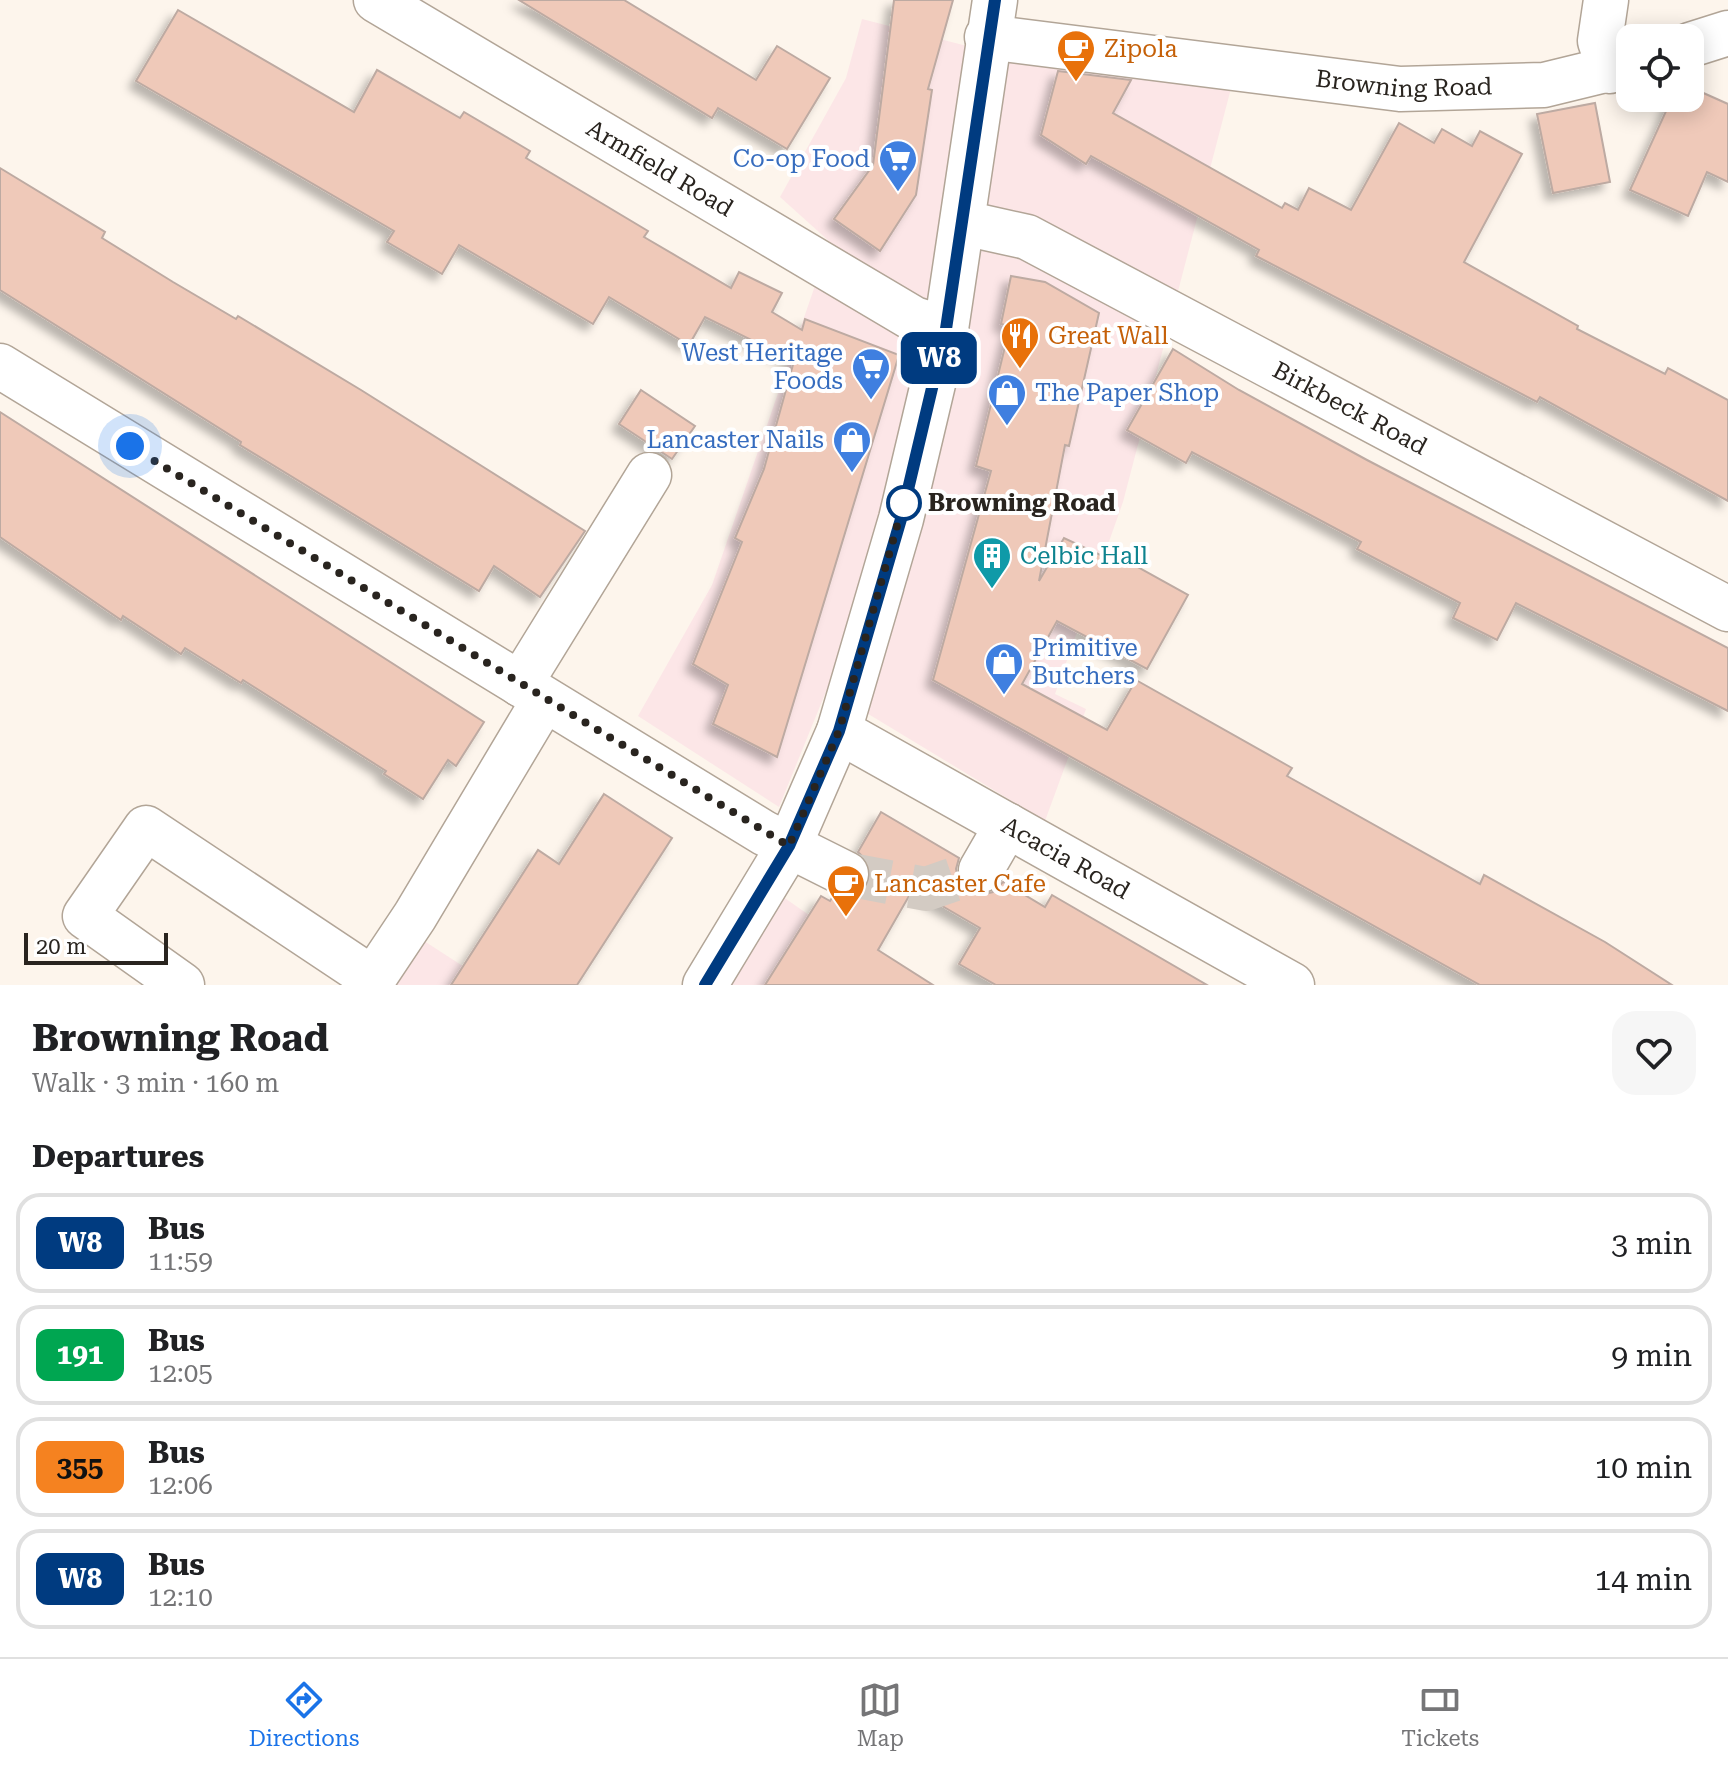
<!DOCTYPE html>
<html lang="en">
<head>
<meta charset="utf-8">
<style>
	:root { --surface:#fff; --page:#f6f6f6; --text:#202124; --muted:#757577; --line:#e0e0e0; --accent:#1a73e8 }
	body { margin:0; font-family:"Roboto Serif",serif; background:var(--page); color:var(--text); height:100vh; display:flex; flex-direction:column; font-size:30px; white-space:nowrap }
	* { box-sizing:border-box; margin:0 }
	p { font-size:26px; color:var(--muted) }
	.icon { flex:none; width:44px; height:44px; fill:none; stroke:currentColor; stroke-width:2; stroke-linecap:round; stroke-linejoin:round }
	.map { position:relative; height:985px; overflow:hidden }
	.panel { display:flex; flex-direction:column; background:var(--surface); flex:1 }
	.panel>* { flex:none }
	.badge { padding:0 16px; border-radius:12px; font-size:28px; line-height:52px }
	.controls { position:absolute; left:1616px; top:24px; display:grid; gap:16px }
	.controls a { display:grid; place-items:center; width:88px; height:88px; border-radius:16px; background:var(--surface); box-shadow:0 4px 20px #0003; font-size:40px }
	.scale { position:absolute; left:24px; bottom:20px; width:144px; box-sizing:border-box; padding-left:8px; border:4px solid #29241f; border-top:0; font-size:22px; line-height:28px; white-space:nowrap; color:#29241f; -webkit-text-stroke:6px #fff; paint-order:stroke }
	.you { position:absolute; width:40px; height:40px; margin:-20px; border:6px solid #fff; border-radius:50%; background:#1a73e8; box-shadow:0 0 0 12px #1a73e833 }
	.map>.badge { position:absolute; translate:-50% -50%; box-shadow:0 0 0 4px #fff }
	h2 { padding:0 32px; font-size:30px; line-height:72px }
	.round { display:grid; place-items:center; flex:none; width:84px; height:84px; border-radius:24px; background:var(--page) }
	.overview { display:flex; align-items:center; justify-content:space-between; height:136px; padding:0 32px }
	h1 { font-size:38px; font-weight:700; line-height:60px }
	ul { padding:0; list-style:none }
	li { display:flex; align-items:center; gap:24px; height:100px; margin:0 16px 12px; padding:0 16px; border:4px solid var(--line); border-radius:24px }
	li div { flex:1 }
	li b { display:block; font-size:30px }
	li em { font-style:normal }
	li .badge { min-width:88px; font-weight:700; text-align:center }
	.dock { display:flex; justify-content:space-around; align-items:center; height:112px; border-top:2px solid var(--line); background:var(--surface); font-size:22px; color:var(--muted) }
	.dock a { display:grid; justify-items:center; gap:4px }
	.dock .current { color:var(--accent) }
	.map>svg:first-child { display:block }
	.commercial { fill:#fce6e7 }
	.building { fill:#efc9b9; stroke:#bdaaa2; stroke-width:2; filter:url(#shadow) }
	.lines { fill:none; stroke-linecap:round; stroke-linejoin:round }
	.minor-tunnel { stroke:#d3cbc3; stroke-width:44; stroke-dasharray:44 22; stroke-linecap:butt }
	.minor-casing { stroke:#b2a597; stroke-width:47 }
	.minor { stroke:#fff; stroke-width:44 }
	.line-casing { stroke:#fff; stroke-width:18 }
	.line { stroke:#003b80; stroke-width:12 }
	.walk { stroke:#29241f; stroke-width:8; stroke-dasharray:0 14.4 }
	.stop-dot { fill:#fff; stroke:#003b80; stroke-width:4 }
	.labels { text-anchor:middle; stroke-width:8; stroke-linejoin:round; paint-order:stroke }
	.food-label { font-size:24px; fill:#c56008; stroke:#fff; text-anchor:start }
	.street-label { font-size:24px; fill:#29241f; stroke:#fff }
	.shop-label { font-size:24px; fill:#366cbe; stroke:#fff; text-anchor:end }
	.stop-label { font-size:24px; font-weight:bold; fill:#29241f; stroke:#fff; text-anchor:start }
	.culture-label { font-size:24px; fill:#0d838f; stroke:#fff; text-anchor:start }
</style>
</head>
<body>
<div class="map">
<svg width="1728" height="985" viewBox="0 0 1728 985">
	<defs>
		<filter id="shadow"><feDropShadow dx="-7" dy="7" stdDeviation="4" flood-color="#0004"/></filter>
	</defs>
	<rect width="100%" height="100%" fill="#fdf5ec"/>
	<g class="commercial">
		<path d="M862,19L1002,55L1235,73L1123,502L1055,694L1086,709L1045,821L827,689L779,807L638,716L712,585L830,242L780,197L846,78Z"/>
		<path d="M776,892L908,984L907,985H717Z"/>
		<path d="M421,939L492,985H392Z"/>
	</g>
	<g class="building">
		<path d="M519,0H624L756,80L777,46L830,78L787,149L718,108L712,118Z"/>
		<path d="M894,0H953L928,89L932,90L916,195L880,251L834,219L873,165Z"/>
		<path d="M178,10L354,112L377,70L460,118L464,112L530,151L526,158L648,231L644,237L731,288L739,272L782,293L772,312L802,330L805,319L899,355L777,757L713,724L728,685L693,664L742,542L735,538L764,469L794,361L705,317L689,345L609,297L593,324L459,245L442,274L387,242L394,231L136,81Z"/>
		<path d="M1058,71L1131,80L1113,113L1282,208L1285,203L1298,210L1309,188L1351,210L1399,123L1434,143L1442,129L1472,146L1480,131L1522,154L1464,262L1578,326L1577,329L1665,374L1668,368L1728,400V501L1540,397L1537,402L1256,256L1259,250L1091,156L1086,164L1041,135Z"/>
		<path d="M1690,87L1728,104V182L1707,172L1688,216L1630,190L1672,98H1690Z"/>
		<path d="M1595,103L1610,182L1553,193L1537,114Z"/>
		<path d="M0,168L105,232L102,238L173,282L236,319L238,316L361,390L585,531L540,597L494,566L479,591L240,445L241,442L0,290Z"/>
		<path d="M1011,276L1045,282L1099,313L1069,446L1065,445L1039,581L1064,538L1111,560L1114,554L1188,595L1147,669L1057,621L1022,684L1107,730L1136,680L1292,768L1287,776L1480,884L1484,875L1605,942L1672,985H1480L933,680L991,471L976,466L1010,326L1001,324Z"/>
		<path d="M1173,349L1239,390L1367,460L1728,648V711L1516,603L1497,640L1453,618L1460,603L1357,549L1361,542L1192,452L1186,463L1127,430Z"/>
		<path d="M641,390L695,426L672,459L619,424Z"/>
		<path d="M0,412L484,722L456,766L448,760L423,799L384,774L386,771L243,680L241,683L185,648L181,654L123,616L121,620L0,537Z"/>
		<path d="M604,794L672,838L577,985H451L538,850L559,864Z"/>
		<path d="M881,812L959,858L956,869L959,882L969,892L980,895L993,892L1003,882L1045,907L1052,895L1207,985H996L959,964L980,928L913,889L878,950L933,985H765L821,896L830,901L833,896L848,899L859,895L868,886L871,872L867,861L858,852Z"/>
	</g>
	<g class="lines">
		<path class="minor-tunnel" d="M846,874L926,889L981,870"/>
		<defs>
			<g id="minor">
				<path id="s1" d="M376,0L914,319L946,329"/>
				<path d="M1606,0L1600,41L1610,71"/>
				<path id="s2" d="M987,37L1400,89L1544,85L1630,64"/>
				<path d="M1690,45L1728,33"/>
				<path id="s3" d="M964,223L1027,237L1728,609"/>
				<path d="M0,366L764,833L846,874"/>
				<path d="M520,684L649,475"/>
				<path id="s4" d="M839,731L1292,985"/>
				<path d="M981,870L1007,825"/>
				<path d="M182,985L85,916L146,828L373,979"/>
				<path d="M369,985L415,916L544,700"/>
				<path d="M705,985L789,846L839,731L901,519L946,329L995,0"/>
			</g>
		</defs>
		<use href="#minor" class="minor-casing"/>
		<use href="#minor" class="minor"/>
	</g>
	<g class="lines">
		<defs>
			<path id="line" d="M705,985L789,846L839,731L901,519L946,329L995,0"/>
		</defs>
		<use href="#line" class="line-casing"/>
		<use href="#line" class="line"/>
		<path class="walk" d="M130,446L789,846L839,731L907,491L904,503"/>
	</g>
	<defs>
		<symbol id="cafe-pin" viewBox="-11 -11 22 30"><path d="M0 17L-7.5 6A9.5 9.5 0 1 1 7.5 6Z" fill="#e8710a" stroke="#fff"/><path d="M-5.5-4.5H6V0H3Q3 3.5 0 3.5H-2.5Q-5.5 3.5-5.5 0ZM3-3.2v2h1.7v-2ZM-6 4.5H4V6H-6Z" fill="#fff"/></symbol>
		<symbol id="supermarket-pin" viewBox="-11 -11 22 30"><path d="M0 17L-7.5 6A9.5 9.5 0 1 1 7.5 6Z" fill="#3f7fe0" stroke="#fff"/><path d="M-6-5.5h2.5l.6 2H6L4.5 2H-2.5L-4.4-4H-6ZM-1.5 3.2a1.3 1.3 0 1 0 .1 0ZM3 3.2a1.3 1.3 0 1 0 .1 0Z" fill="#fff"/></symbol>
		<symbol id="restaurant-pin" viewBox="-11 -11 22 30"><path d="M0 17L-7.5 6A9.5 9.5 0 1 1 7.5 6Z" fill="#e8710a" stroke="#fff"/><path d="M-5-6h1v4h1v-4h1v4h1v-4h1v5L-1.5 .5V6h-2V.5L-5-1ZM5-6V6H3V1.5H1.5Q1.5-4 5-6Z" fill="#fff"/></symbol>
		<symbol id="shop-pin" viewBox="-11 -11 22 30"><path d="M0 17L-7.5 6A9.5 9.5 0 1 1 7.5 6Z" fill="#3f7fe0" stroke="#fff"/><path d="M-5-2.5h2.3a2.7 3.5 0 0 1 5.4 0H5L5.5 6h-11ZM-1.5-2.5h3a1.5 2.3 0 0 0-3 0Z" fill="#fff"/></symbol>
		<symbol id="building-pin" viewBox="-11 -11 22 30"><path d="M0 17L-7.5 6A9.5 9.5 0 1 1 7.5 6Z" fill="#0f9aa8" stroke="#fff"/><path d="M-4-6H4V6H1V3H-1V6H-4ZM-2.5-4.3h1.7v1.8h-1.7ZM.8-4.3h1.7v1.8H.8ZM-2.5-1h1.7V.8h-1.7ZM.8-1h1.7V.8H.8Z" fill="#fff"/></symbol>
	</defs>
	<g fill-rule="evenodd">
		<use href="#cafe-pin" x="1054" y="27" width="44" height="60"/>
		<use href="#supermarket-pin" x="876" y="137" width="44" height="60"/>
		<use href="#restaurant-pin" x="998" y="314" width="44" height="60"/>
		<use href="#supermarket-pin" x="849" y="345" width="44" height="60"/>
		<use href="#shop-pin" x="985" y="371" width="44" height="60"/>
		<use href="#shop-pin" x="830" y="418" width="44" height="60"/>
		<use href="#building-pin" x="970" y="534" width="44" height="60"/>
		<use href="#shop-pin" x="982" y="640" width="44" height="60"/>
		<use href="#cafe-pin" x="824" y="862" width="44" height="60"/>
	</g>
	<circle class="stop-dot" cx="904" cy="503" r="16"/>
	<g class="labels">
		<g class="food-label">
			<text x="1104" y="57">Zipola</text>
			<text x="1048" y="344">Great Wall</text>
			<text x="874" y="892">Lancaster Cafe</text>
		</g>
		<g class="street-label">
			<text dy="8" stroke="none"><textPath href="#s2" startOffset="420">Browning Road</textPath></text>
			<text dy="8" stroke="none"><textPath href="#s1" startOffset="330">Armfield Road</textPath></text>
			<text dy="8" stroke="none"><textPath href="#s3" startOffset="430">Birkbeck Road</textPath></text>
			<text dy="8" stroke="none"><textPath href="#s4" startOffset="260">Acacia Road</textPath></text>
		</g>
		<g class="shop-label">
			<text x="870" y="167">Co-op Food</text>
			<text x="843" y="361">West Heritage<tspan x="843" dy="28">Foods</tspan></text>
			<text x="1035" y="401" text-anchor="start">The Paper Shop</text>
			<text x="824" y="448">Lancaster Nails</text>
			<text x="1032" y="656" text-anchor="start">Primitive<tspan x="1032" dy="28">Butchers</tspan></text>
		</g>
		<g class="stop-label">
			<text x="928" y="511">Browning Road</text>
		</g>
		<g class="culture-label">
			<text x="1020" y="564">Celbic Hall</text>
		</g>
	</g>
</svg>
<div class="controls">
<a><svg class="icon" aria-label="locate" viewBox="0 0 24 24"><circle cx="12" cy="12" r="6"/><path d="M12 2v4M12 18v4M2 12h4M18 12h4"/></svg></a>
</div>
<div class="scale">20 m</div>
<div class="you" style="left:130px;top:446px"></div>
<b class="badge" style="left:939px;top:358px;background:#003b80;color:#fff">W8</b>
</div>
<section class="panel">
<div class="overview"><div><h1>Browning Road</h1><p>Walk · 3 min · 160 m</p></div><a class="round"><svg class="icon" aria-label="heart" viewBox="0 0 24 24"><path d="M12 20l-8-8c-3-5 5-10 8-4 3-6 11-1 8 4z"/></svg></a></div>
<h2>Departures</h2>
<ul>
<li><span class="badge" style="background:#003b80;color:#fff">W8</span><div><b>Bus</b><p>11:59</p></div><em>3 min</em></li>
<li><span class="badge" style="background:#00a651;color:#fff">191</span><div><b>Bus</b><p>12:05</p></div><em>9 min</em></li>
<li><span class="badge" style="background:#f58220;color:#111">355</span><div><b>Bus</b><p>12:06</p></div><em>10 min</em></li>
<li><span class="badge" style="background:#003b80;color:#fff">W8</span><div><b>Bus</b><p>12:10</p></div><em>14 min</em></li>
</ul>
</section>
<nav class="dock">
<a class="current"><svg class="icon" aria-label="directions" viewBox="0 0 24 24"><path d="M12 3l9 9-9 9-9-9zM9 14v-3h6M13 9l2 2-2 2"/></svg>Directions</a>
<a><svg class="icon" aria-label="map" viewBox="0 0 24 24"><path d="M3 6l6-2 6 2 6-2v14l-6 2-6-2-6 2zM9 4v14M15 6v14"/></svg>Map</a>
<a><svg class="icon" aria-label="tickets" viewBox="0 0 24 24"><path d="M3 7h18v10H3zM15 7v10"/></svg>Tickets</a>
</nav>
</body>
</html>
